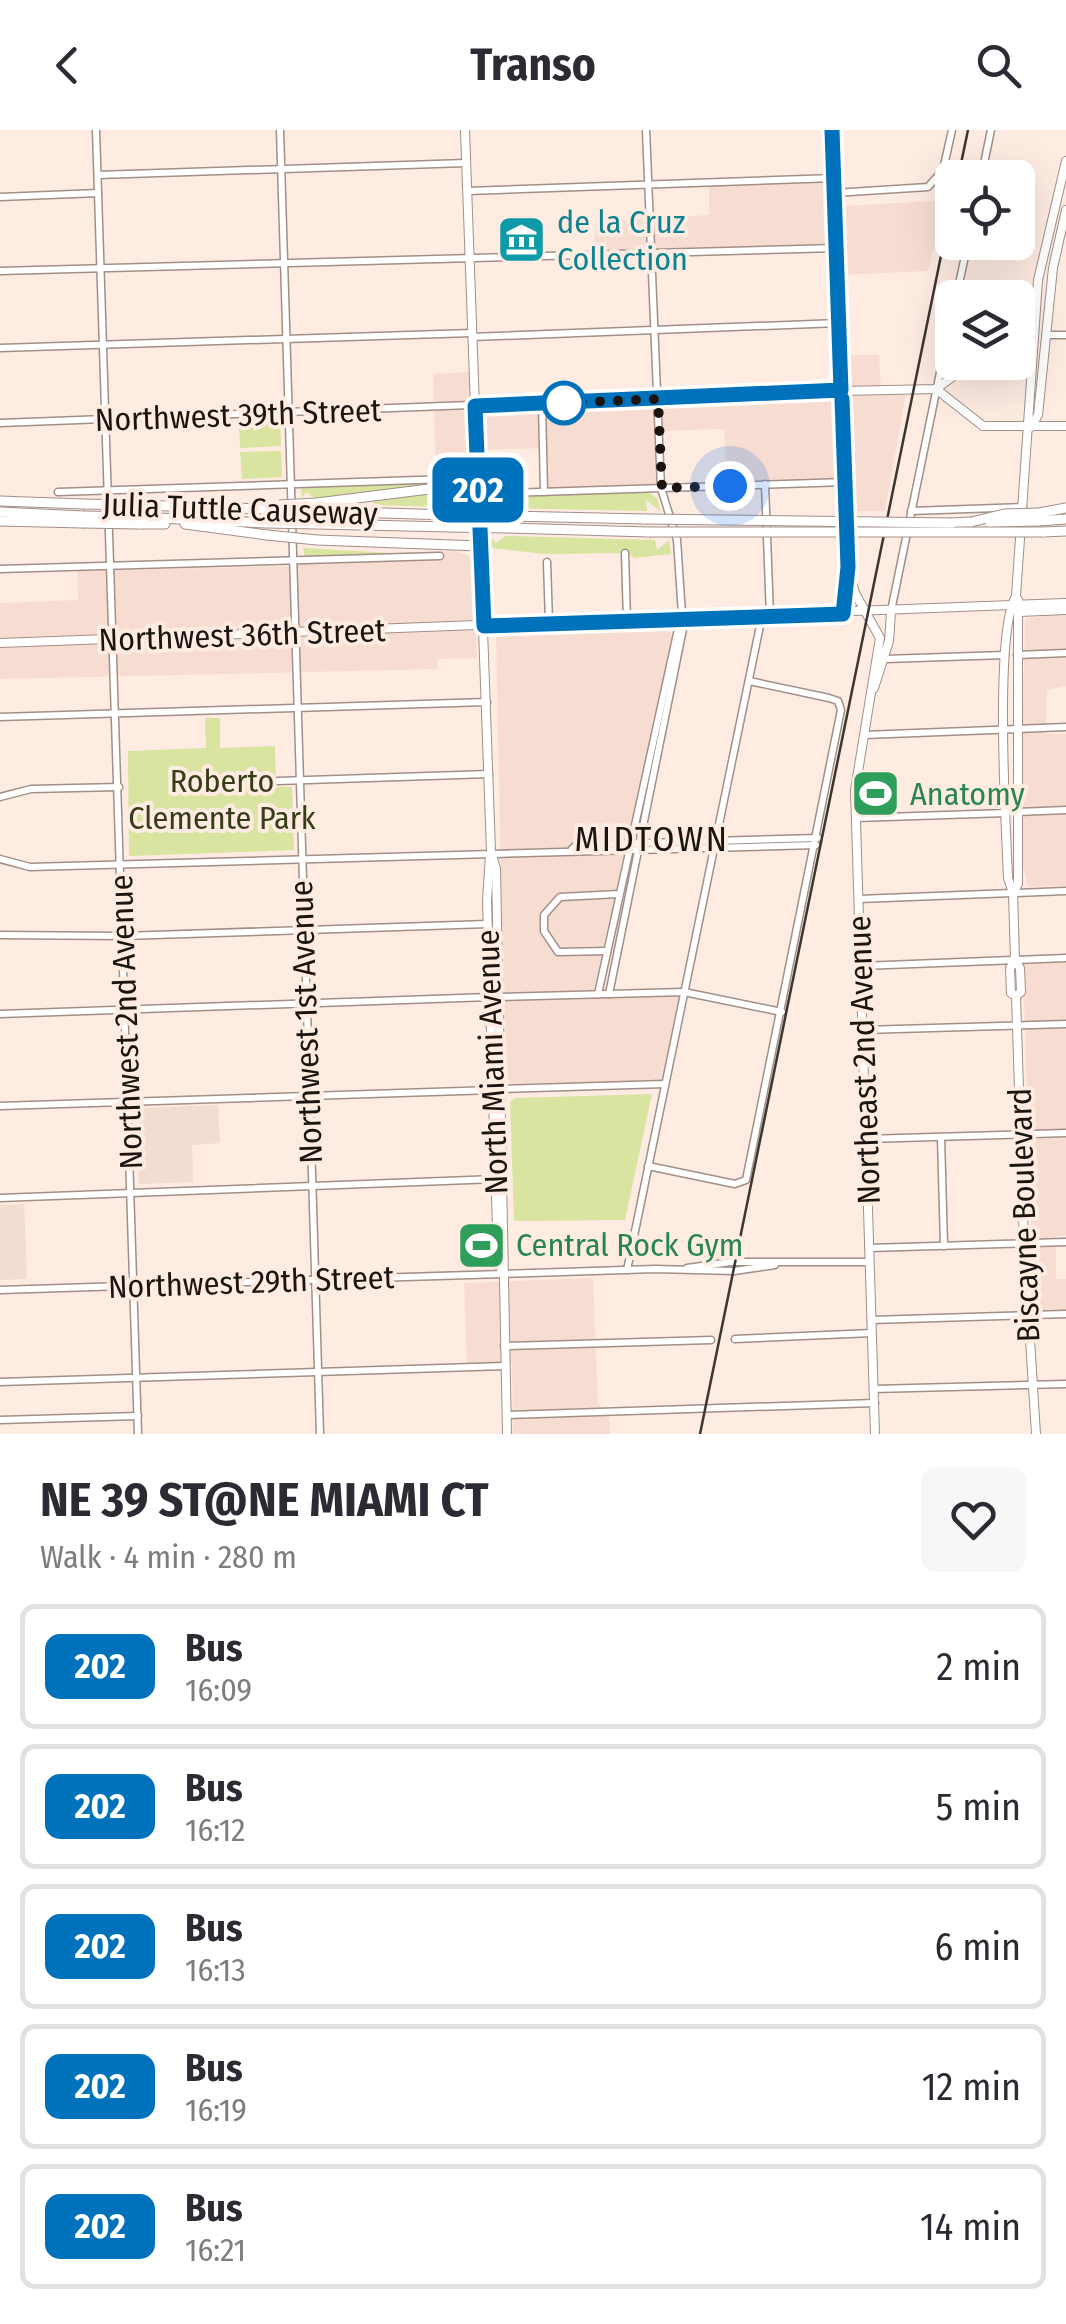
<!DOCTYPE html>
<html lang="en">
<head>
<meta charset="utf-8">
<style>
	:root { --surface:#fff; --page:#f7f7f7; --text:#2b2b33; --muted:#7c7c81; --line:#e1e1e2 }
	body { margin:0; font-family:"Fira Sans Condensed",sans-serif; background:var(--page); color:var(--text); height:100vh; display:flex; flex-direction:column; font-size:38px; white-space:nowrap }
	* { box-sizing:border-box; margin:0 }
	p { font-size:32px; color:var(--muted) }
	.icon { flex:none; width:55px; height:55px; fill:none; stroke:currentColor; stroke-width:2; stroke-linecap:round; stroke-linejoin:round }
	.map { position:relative; height:1304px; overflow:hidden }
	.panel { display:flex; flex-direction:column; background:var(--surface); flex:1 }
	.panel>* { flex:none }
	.badge { padding:0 20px; border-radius:15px; font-size:35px; line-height:65px }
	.buttons { position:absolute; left:935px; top:30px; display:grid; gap:20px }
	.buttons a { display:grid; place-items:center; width:100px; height:100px; border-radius:15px; background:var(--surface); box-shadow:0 10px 40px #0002; font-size:50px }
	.you { position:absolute; width:50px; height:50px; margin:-25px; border:8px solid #fff; border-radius:50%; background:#1a73e8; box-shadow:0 0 0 15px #1a73e833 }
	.map>.badge { position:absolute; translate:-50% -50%; box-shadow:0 0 0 5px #fff }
	.round { display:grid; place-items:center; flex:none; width:105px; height:105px; border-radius:15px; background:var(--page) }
	.summary { display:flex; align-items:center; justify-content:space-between; height:170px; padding:0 40px }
	h1 { font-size:48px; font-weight:700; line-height:75px }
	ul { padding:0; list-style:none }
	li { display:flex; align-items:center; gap:30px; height:125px; margin:0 20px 15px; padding:0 20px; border:5px solid var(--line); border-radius:15px }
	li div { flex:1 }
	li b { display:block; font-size:38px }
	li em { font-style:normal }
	li .badge { min-width:110px; font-weight:700; text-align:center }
	header { display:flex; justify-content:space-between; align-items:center; height:130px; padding:0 40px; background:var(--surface); font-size:45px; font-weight:700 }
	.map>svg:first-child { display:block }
	.built { fill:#f7ddd1 }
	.education { fill:#f3dcd0 }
	.green { fill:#d8e4a0 }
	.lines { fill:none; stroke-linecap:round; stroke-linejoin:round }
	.minor-casing { stroke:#a18f88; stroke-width:9 }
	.major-casing { stroke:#a18f88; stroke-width:10 }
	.highway-casing { stroke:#a18f88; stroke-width:11 }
	.minor { stroke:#fff; stroke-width:6 }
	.major { stroke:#fff; stroke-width:8 }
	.highway { stroke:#fff; stroke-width:9 }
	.rail { stroke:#3c3531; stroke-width:2.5 }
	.highway-bridge-casing { stroke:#a18f88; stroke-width:11; stroke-linecap:butt }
	.highway-bridge { stroke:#fff; stroke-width:9 }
	.line-casing { stroke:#fff; stroke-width:22 }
	.line { stroke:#0072bc; stroke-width:15 }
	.walk { stroke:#1b1512; stroke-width:10; stroke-dasharray:0 18 }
	.stop-dot { fill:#fff; stroke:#0072bc; stroke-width:5 }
	.labels { text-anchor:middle; stroke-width:8; stroke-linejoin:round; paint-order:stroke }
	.culture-label { font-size:32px; fill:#0d838f; stroke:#feebe2; text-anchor:start }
	.street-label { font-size:32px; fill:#1b1512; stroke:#feebe2 }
	.park-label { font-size:32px; fill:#363c15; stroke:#feebe2 }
	.leisure-label { font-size:32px; fill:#27864d; stroke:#feebe2; text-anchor:start }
	.neighbourhood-label { font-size:35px; letter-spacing:2.5px; fill:#1b1512; stroke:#feebe2 }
</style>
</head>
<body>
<header><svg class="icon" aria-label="back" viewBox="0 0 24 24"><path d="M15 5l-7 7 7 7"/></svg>Transo<svg class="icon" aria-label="search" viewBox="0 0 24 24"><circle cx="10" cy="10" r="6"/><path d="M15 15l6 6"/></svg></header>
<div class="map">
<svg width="1066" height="1304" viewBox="0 0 1066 1304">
	<rect width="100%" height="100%" fill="#feebe2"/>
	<g class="built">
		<path d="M829,52L830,77L946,70L928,141L842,145L840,115L594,125L595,92L709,85V56Z"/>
		<path d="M847,225H879L881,263H906L885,381H852L849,350L727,352L724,299L655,301L658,356L547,358L544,318L473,320V345L436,346L433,244L469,242L472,280L847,265Z"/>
		<path d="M455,421L472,427L477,528L438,529V539L0,549V473L78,470L77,441L296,436L297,426Z"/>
		<path d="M1066,482V556L1047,560L1046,604H1066V756L1028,757L1020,722L1025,489Z"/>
		<path d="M666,498L673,506L592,867L680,866L663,945L660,951L511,954L505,944L496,506L506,502Z"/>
		<path d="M1066,831V1105L1056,1106V1149H1066V1181H1040L1035,1177L1031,1101L1023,832Z"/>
		<path d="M593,1148L598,1274L609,1286L610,1304H513L512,1233L467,1234L464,1153Z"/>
	</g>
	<g class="education">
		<path d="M218,975L220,1013L192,1015L193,1052L139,1054L136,978Z"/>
		<path d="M24,1074L27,1149L0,1150V1075Z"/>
	</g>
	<g class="green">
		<path d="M280,290L281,316L240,318L239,291Z"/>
		<path d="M281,321L282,347L242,349L240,322Z"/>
		<path d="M445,351L453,352L314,368L306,362L302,368L301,356Z"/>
		<path d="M465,359L466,377L461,369L452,377L374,375L372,369Z"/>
		<path d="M648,362L657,368L661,382L646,370L647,381L501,378L494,372L490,377V371L498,368Z"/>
		<path d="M505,406L655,410L657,420L669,410L671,424L634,428L628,423L545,424L491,418L492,408L496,413Z"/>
		<path d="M303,417L306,418L408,424L305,428Z"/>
		<path d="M205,588H220V618L275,616L276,657H292L294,720L129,726L128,621L206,618Z"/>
		<path d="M652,964L625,1090L514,1091L510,972L515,968Z"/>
	</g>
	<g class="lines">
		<defs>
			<g id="minor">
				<path d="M96,0L138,1304"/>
				<path d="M280,0L320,1304"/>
				<path d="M98,45L466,33"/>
				<path d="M981,48L991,0"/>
				<path d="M468,61L834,48"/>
				<path d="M834,63L928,57L943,40L952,0"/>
				<path d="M0,67L98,63"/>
				<path d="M0,141L837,118"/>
				<path d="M956,168L968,112"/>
				<path d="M1046,205H1066"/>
				<path d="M472,207L839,193"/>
				<path d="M0,218L472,203"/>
				<path d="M542,274L544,362"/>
				<path d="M0,293L841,261"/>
				<path d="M765,354L770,486"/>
				<path d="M58,362L477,348"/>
				<path d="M478,364L845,352"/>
				<path d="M911,381L1023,377"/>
				<path d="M625,423L627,490"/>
				<path d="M547,432L549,493"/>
				<path d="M0,439L440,426"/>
				<path d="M891,481L952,184"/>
				<path d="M1017,525L1066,523"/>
				<path d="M885,529L1005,525"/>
				<path d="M0,587L487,572"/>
				<path d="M864,605L1066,597"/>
				<path d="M278,651L489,644"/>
				<path d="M0,667L31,659L119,657"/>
				<path d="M1017,682L1066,680"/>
				<path d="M856,688L1006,683"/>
				<path d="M572,719L576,715L818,708"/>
				<path d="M0,729L30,737L816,715"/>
				<path d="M859,769L1066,761"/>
				<path d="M0,805L123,806L488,794"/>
				<path d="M607,821L558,822L544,801V785L560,767L619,764"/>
				<path d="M861,836L1066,828"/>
				<path d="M598,864L680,490"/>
				<path d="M609,864L683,499L677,410L661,358L646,0"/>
				<path d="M499,867L684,862L782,882"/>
				<path d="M0,884L490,867"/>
				<path d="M863,900L1066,894"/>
				<path d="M502,959L665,954"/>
				<path d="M0,976L493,960"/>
				<path d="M941,1007L944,1116"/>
				<path d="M866,1009L1066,1003"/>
				<path d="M648,1036L735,1054L746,1050L841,580L838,571L829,568L749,551"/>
				<path d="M0,1068L496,1049"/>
				<path d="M869,1118L1066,1112"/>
				<path d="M687,1138L731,1132H869"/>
				<path d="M627,1140L762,486"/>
				<path d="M0,1160L655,1139L734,1141L775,1135"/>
				<path d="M871,1190L1066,1184"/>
				<path d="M735,1209L872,1203"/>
				<path d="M504,1216L711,1210"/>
				<path d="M0,1252L505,1236"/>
				<path d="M874,1259L1066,1254"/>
				<path d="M507,1285L875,1273"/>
				<path d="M0,1290L138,1286"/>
			</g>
			<g id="major">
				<path d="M465,0L491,721L496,739L507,1304"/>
				<path d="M832,0L848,437L855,463L880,508L855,660L875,1304"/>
				<path d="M1018,207L1033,206"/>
				<path d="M936,259L983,296H1066"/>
				<path d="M841,261L936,259L951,248L956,232"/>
				<path d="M1031,297L1038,285L1053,138L1066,80"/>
				<path d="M1019,482L1066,480"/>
				<path d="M843,484L847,446"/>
				<path d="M0,513L1066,473"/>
				<path d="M874,558L889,511L891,482"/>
				<path d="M490,725L487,771L498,1132L503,1144"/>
				<path d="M1013,763L1018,754V470"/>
				<path d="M1015,830L1010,838L1011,863L1016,866L1024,1114L1036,1304"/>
				<path d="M1016,866L1021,862L1020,838L1015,830L1013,763L1008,748C1006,696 994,502 1016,466L1038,150L1066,31"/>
			</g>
			<g id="highway">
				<path d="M0,371L83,374"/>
				<path d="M317,373L477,353"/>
				<path d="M136,375L266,379"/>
				<path d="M317,381L450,385"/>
				<path d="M0,382L83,386"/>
				<path d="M1039,383L1066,378"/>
				<path d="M507,386L645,389"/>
				<path d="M137,387L266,393"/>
				<path d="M0,391L83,393"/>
				<path d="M1038,391L1066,389"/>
				<path d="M952,393L971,392"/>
				<path d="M138,394H165"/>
				<path d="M185,394L267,405"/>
				<path d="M317,394L451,397"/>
				<path d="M507,398L649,402"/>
				<path d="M1043,402L1066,401"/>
				<path d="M317,410L480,416"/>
			</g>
		</defs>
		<use href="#minor" class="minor-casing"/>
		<use href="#major" class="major-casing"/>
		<use href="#highway" class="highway-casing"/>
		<use href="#minor" class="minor"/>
		<use href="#major" class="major"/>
		<use href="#highway" class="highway"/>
		<g class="rail">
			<path d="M958,48L968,0"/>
			<path d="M700,1304L952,72"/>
		</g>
		<defs>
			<g id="highway-bridge">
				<path d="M83,374L136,375"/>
				<path d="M279,375L317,373"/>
				<path d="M266,379L317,381"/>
				<path d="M450,385L507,386"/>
				<path d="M83,386L137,387"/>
				<path d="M645,389L952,393"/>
				<path d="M971,392L1004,384L1039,383"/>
				<path d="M990,392L1038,391"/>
				<path d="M83,393L138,394"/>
				<path d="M266,393L317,394"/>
				<path d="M451,397L507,398"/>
				<path d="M649,402H1043"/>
				<path d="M267,405L317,410"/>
			</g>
		</defs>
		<use href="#highway-bridge" class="highway-bridge-casing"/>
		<use href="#highway-bridge" class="highway-bridge"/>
	</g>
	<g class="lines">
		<defs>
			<path id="line" d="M832,0L841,260L475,276L484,496L843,484L848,437L842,269"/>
		</defs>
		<use href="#line" class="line-casing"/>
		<use href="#line" class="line"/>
		<path class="walk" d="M564,273L658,269L662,358L730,356"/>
	</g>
	<defs>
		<symbol id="museum-square" viewBox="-11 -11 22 22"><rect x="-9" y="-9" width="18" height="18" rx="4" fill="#0f9aa8" stroke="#feebe2"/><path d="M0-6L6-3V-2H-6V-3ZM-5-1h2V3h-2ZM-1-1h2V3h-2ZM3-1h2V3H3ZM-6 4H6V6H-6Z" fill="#fff"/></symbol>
		<symbol id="stadium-square" viewBox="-11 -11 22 22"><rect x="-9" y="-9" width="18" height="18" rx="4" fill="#2e9e5b" stroke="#feebe2"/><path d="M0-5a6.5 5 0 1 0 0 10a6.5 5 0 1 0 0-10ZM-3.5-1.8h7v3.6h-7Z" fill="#fff"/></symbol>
	</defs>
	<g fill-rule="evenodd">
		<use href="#museum-square" x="494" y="82" width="55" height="55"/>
		<use href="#stadium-square" x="848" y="636" width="55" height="55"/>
		<use href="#stadium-square" x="454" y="1088" width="55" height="55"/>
	</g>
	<circle class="stop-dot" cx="564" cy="273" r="20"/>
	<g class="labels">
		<g class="culture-label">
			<text x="557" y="103">de la Cruz<tspan x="557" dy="37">Collection</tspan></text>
		</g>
		<g class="street-label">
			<text transform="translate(238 285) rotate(-2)" y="11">Northwest 39th Street</text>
			<text transform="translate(240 379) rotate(2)" y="11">Julia Tuttle Causeway</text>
			<text transform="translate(242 505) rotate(-2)" y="11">Northwest 36th Street</text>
			<text transform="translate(126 892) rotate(-92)" y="11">Northwest 2nd Avenue</text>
			<text transform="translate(306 892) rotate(-92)" y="11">Northwest 1st Avenue</text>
			<text transform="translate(864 930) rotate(-92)" y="11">Northeast 2nd Avenue</text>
			<text transform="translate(492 932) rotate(-92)" y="11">North Miami Avenue</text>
			<text transform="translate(1024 1085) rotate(-92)" y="11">Biscayne Boulevard</text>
			<text transform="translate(251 1152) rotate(-2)" y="11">Northwest 29th Street</text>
		</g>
		<g class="park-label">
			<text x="222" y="662">Roberto<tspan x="222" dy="37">Clemente Park</tspan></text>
		</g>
		<g class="leisure-label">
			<text x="910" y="675">Anatomy</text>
			<text x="516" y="1126">Central Rock Gym</text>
		</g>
		<g class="neighbourhood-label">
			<text x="652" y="721">MIDTOWN</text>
		</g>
	</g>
</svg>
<div class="buttons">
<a><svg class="icon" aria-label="locate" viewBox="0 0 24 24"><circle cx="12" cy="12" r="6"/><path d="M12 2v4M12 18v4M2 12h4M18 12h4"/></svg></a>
<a><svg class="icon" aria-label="layers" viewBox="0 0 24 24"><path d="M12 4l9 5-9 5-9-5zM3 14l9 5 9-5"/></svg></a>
</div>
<div class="you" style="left:730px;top:356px"></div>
<b class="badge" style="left:478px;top:360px;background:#0072bc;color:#fff">202</b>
</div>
<section class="panel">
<div class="summary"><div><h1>NE 39 ST@NE MIAMI CT</h1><p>Walk · 4 min · 280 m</p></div><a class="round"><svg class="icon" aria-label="heart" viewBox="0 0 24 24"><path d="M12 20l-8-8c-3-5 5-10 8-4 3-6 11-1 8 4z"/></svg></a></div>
<ul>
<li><span class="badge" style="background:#0072bc;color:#fff">202</span><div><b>Bus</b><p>16:09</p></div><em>2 min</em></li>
<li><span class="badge" style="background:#0072bc;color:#fff">202</span><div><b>Bus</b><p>16:12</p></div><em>5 min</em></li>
<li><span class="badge" style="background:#0072bc;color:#fff">202</span><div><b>Bus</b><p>16:13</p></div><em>6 min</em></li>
<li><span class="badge" style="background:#0072bc;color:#fff">202</span><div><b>Bus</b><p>16:19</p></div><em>12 min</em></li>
<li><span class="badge" style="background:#0072bc;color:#fff">202</span><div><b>Bus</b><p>16:21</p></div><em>14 min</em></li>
</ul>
</section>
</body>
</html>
